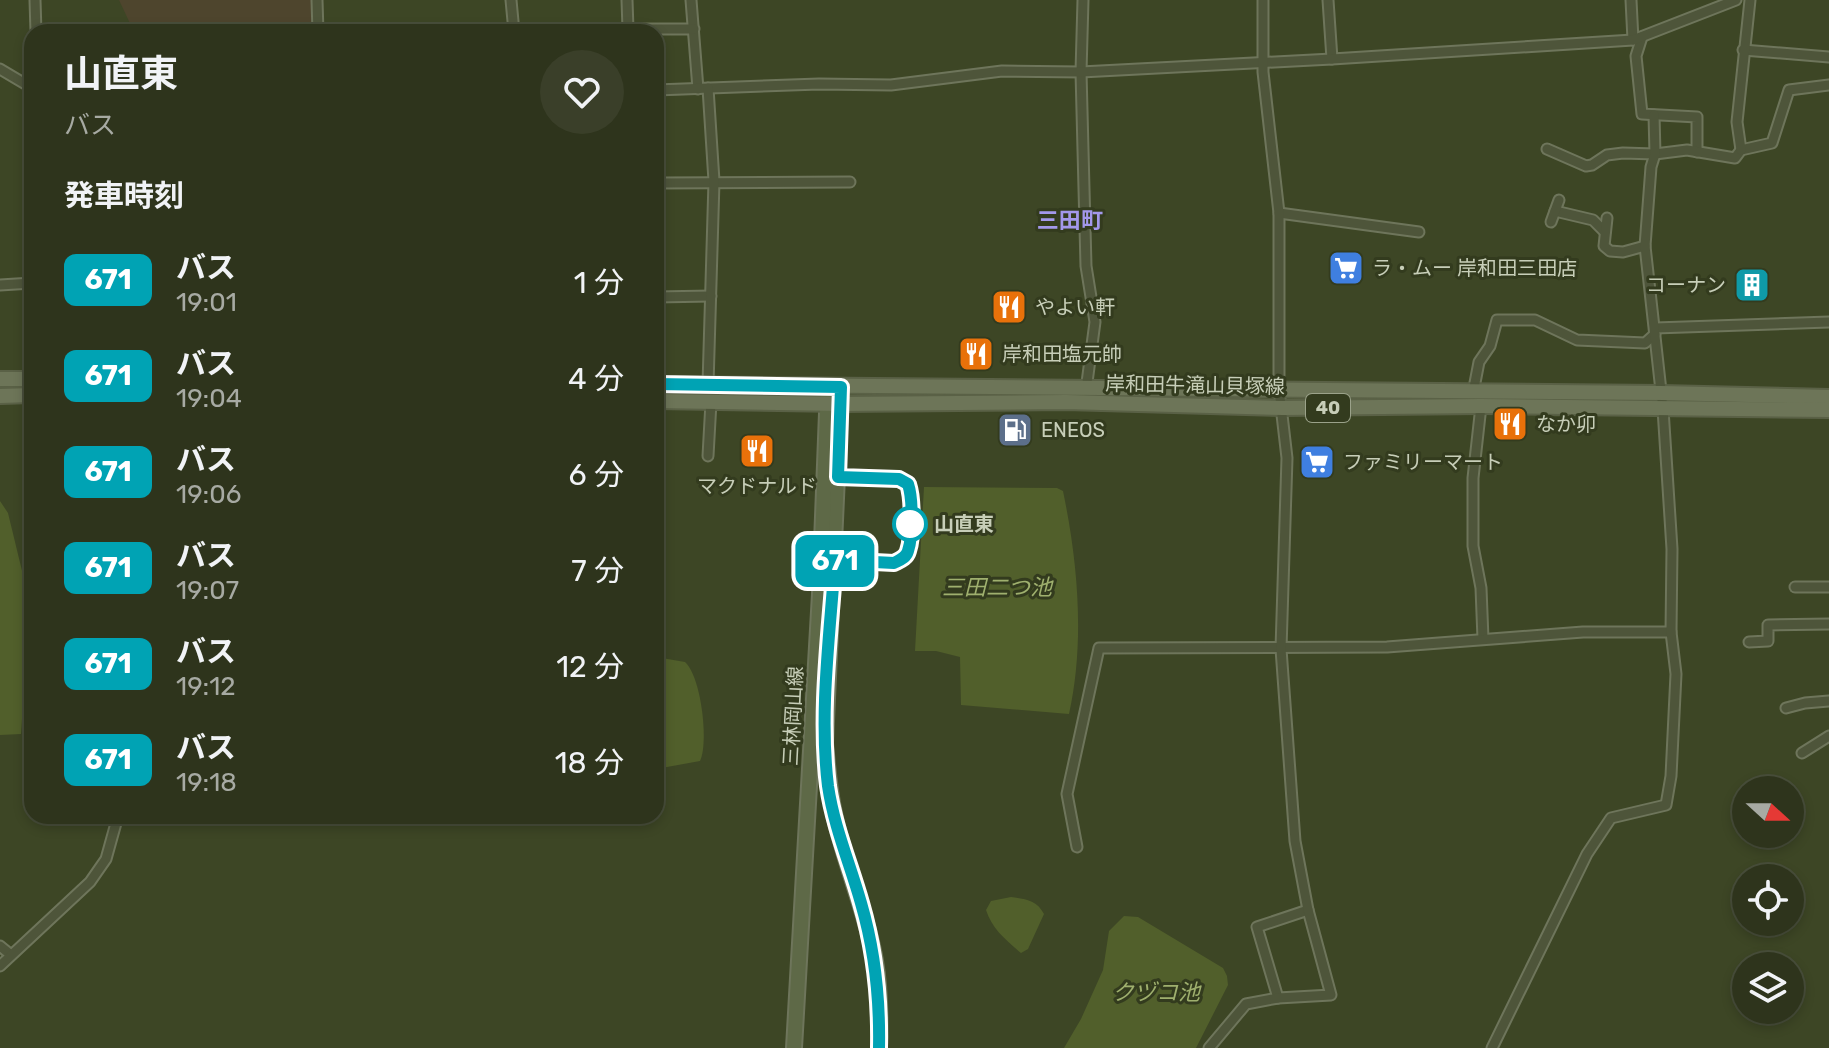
<!DOCTYPE html>
<html lang="ja">
<head>
<meta charset="utf-8">
<style>
	:root { --surface:#2e341c; --page:#3a3f29; --text:#f1f3f6; --muted:#a7aaa3; --line:#494f3b }
	body { margin:0; font-family:Rubik,"Noto Sans JP",sans-serif; background:var(--page); color:var(--text); height:100vh; display:flex; flex-direction:column; font-size:30px; white-space:nowrap }
	* { box-sizing:border-box; margin:0 }
	p { font-size:26px; color:var(--muted) }
	.icon { flex:none; width:44px; height:44px; fill:none; stroke:currentColor; stroke-width:2; stroke-linecap:round; stroke-linejoin:round }
	.map { position:relative; flex:1; overflow:hidden }
	.panel { position:absolute; left:24px; top:24px; width:640px; height:800px; display:flex; flex-direction:column; background:var(--surface); border-radius:24px; box-shadow:0 4px 12px #0003,0 0 0 2px var(--line) }
	.panel>* { flex:none }
	.badge { padding:0 16px; border-radius:12px; font-size:28px; line-height:52px }
	.needle { width:52px; rotate:111deg }
	.controls { position:absolute; left:1732px; top:776px; display:grid; gap:16px }
	.controls a { display:grid; place-items:center; width:72px; height:72px; border-radius:50%; background:var(--surface); box-shadow:0 4px 12px #0003,0 0 0 2px var(--line); font-size:40px }
	.map>.badge { position:absolute; translate:-50% -50%; box-shadow:0 0 0 4px #fff }
	h2 { padding:0 40px; font-size:30px; line-height:72px }
	.round { display:grid; place-items:center; flex:none; width:84px; height:84px; border-radius:42px; background:var(--page) }
	.head { display:flex; align-items:center; justify-content:space-between; height:136px; padding:0 40px }
	h1 { font-size:38px; font-weight:700; line-height:60px }
	ul { padding:0; list-style:none }
	li { display:flex; align-items:center; gap:24px; height:96px; padding:0 40px }
	li div { flex:1 }
	li b { display:block; font-size:30px }
	li em { font-style:normal }
	li .badge { min-width:88px; font-weight:700; text-align:center }
	.map>svg:first-child { display:block }
	.green { fill:#4e452d }
	.water { fill:#515f2b }
	.lines { fill:none; stroke-linecap:round; stroke-linejoin:round }
	.minor-casing { stroke:#6e755b; stroke-width:13 }
	.secondary-casing { stroke:#6e755b; stroke-width:18 }
	.primary-casing { stroke:#5a6146; stroke-width:18 }
	.minor { stroke:#4e553a; stroke-width:9 }
	.secondary { stroke:#5e6947; stroke-width:14 }
	.primary { stroke:#6d7558; stroke-width:14 }
	.line-casing { stroke:#fff; stroke-width:18 }
	.line { stroke:#00a3b4; stroke-width:12 }
	.stop-dot { fill:#fff; stroke:#00a3b4; stroke-width:4 }
	.labels { text-anchor:middle; stroke-width:6; stroke-linejoin:round; paint-order:stroke }
	.shield { fill:#333b1e; stroke:#9ba28a; stroke-width:2 }
	.shield-label { font-size:18px; font-weight:bold; fill:#c7ceb8 }
	.poi-label { font-size:20px; fill:#c7ceb8; stroke:#333b1e; text-anchor:start }
	.street-label { font-size:20px; fill:#c7ceb8; stroke:#333b1e }
	.stop-label { font-size:20px; font-weight:bold; fill:#c7ceb8; stroke:#333b1e; text-anchor:start }
	.neighbourhood-label { font-size:22px; font-weight:bold; fill:#a398eb; stroke:#333b1e }
	.water-label { font-size:22px; font-style:italic; fill:#9fb06e; stroke:#333b1e }
</style>
</head>
<body>
<div class="map">
<svg width="1829" height="1048" viewBox="0 0 1829 1048">
	<rect width="100%" height="100%" fill="#3d4625"/>
	<path class="green" d="M119,0H312L315,32H134Z"/>
	<g class="water">
		<path d="M924,487L1057,488L1063,491C1078,563 1085,642 1069,714L961,705L960,657L936,651H915Z"/>
		<path d="M0,501L8,513L32,612V653L24,690L21,734L0,735Z"/>
		<path d="M656,657L685,662C701,676 709,742 700,761L656,769Z"/>
		<path d="M1011,897C1026,899 1037,900 1044,914L1028,949L1021,953C1006,940 992,929 986,910L991,901Z"/>
		<path d="M1124,916L1138,917L1223,968L1227,976L1228,985L1196,1048H1064L1081,1019L1103,970L1109,931Z"/>
	</g>
	<g class="lines">
		<defs>
			<g id="minor">
				<path d="M35,0L36,32"/>
				<path d="M317,0L318,32"/>
				<path d="M511,0L514,32"/>
				<path d="M627,0L628,29"/>
				<path d="M691,0L698,89"/>
				<path d="M1083,0L1081,72L1086,266L1095,322L1086,390"/>
				<path d="M1328,0L1332,59"/>
				<path d="M1631,0L1633,40"/>
				<path d="M616,29H694"/>
				<path d="M1642,37L1636,56L1642,114L1697,117V152"/>
				<path d="M1743,50L1829,57"/>
				<path d="M0,69L32,88"/>
				<path d="M656,90L819,84L891,85L1002,71L1081,72L1332,59L1633,40L1736,0"/>
				<path d="M1547,149L1586,166L1592,165L1607,155L1623,153L1655,154L1687,150L1735,158L1741,150L1772,143L1789,90L1829,85"/>
				<path d="M1741,150L1737,122L1750,0"/>
				<path d="M656,179L659,183L656,210"/>
				<path d="M659,183L850,182"/>
				<path d="M1555,211L1593,220L1605,232"/>
				<path d="M1279,213L1419,232"/>
				<path d="M1607,218L1604,246L1610,251L1623,252L1645,246"/>
				<path d="M1551,222L1559,200"/>
				<path d="M0,285L32,283"/>
				<path d="M656,297L711,296"/>
				<path d="M1655,328L1829,322"/>
				<path d="M708,385L714,181L708,88"/>
				<path d="M1473,393L1479,362L1490,346L1497,320H1535L1577,340L1645,343L1655,334"/>
				<path d="M1481,406L1473,478V546L1481,588L1483,639"/>
				<path d="M708,456L711,402"/>
				<path d="M1795,587H1829"/>
				<path d="M1749,642L1768,641V625L1829,624"/>
				<path d="M1786,708L1805,703L1829,701"/>
				<path d="M1802,753L1829,736"/>
				<path d="M1077,847L1067,794L1099,648L1387,647L1583,632H1671"/>
				<path d="M0,946L11,955"/>
				<path d="M0,966L90,882L106,859L118,816"/>
				<path d="M1278,998L1257,927L1308,910"/>
				<path d="M1209,1048L1246,1004L1278,998L1331,995L1308,910L1295,841L1281,649L1287,458L1279,389V213L1263,72V0"/>
				<path d="M1492,1048L1587,854L1611,818L1666,805L1671,776L1676,674L1671,632L1672,549L1663,409L1645,246L1651,167L1655,154L1654,115"/>
			</g>
			<g id="secondary">
				<path d="M841,387L825,743C828,777 831,809 841,841C852,882 868,920 875,961C880,990 880,1019 879,1048"/>
				<path d="M794,1048L820,594L828,387"/>
			</g>
			<g id="primary">
				<path d="M0,379H32"/>
				<path d="M656,384L1662,393L1829,397"/>
				<path d="M0,396L32,395"/>
				<path d="M656,401L841,404L1066,402L1283,408L1481,406L1829,410"/>
			</g>
		</defs>
		<use href="#minor" class="minor-casing"/>
		<use href="#secondary" class="secondary-casing"/>
		<use href="#primary" class="primary-casing"/>
		<use href="#minor" class="minor"/>
		<use href="#secondary" class="secondary"/>
		<use href="#primary" class="primary"/>
	</g>
	<g class="lines">
		<defs>
			<path id="line" d="M656,384L841,387L838,477L899,479L908,484C913,499 913,536 908,551C906,558 900,560 894,563L835,560C830,634 819,712 828,786C834,827 850,864 861,903C875,951 880,998 879,1048"/>
		</defs>
		<use href="#line" class="line-casing"/>
		<use href="#line" class="line"/>
	</g>
	<defs>
		<symbol id="supermarket-square" viewBox="-11 -11 22 22"><rect x="-9" y="-9" width="18" height="18" rx="4" fill="#3f7fe0" stroke="#333b1e"/><path d="M-6-5.5h2.5l.6 2H6L4.5 2H-2.5L-4.4-4H-6ZM-1.5 3.2a1.3 1.3 0 1 0 .1 0ZM3 3.2a1.3 1.3 0 1 0 .1 0Z" fill="#fff"/></symbol>
		<symbol id="building-square" viewBox="-11 -11 22 22"><rect x="-9" y="-9" width="18" height="18" rx="4" fill="#0f9aa8" stroke="#333b1e"/><path d="M-4-6H4V6H1V3H-1V6H-4ZM-2.5-4.3h1.7v1.8h-1.7ZM.8-4.3h1.7v1.8H.8ZM-2.5-1h1.7V.8h-1.7ZM.8-1h1.7V.8H.8Z" fill="#fff"/></symbol>
		<symbol id="restaurant-square" viewBox="-11 -11 22 22"><rect x="-9" y="-9" width="18" height="18" rx="4" fill="#e8710a" stroke="#333b1e"/><path d="M-5-6h1v4h1v-4h1v4h1v-4h1v5L-1.5 .5V6h-2V.5L-5-1ZM5-6V6H3V1.5H1.5Q1.5-4 5-6Z" fill="#fff"/></symbol>
		<symbol id="fuel-square" viewBox="-11 -11 22 22"><rect x="-9" y="-9" width="18" height="18" rx="4" fill="#5c6f8a" stroke="#333b1e"/><path d="M-5.5-6h7V0h2V4h1.3V-2.5L3-4.5l.8-.8L6-3V5H2.5V1h-1V6h-7ZM-4.2-4.7v3.2H.2V-4.7Z" fill="#fff"/></symbol>
	</defs>
	<g fill-rule="evenodd">
		<use href="#supermarket-square" x="1326" y="248" width="40" height="40"/>
		<use href="#building-square" x="1732" y="265" width="40" height="40"/>
		<use href="#restaurant-square" x="989" y="287" width="40" height="40"/>
		<use href="#restaurant-square" x="956" y="334" width="40" height="40"/>
		<use href="#restaurant-square" x="1490" y="404" width="40" height="40"/>
		<use href="#fuel-square" x="995" y="410" width="40" height="40"/>
		<use href="#restaurant-square" x="737" y="431" width="40" height="40"/>
		<use href="#supermarket-square" x="1297" y="442" width="40" height="40"/>
	</g>
	<circle class="stop-dot" cx="910" cy="524" r="16"/>
	<g class="labels">
		<rect class="shield" x="1306" y="394" width="44" height="28" rx="6"/>
		<g class="shield-label">
			<text x="1328" y="414">40</text>
		</g>
		<g class="poi-label">
			<text x="1372" y="275">ラ・ムー 岸和田三田店</text>
			<text x="1726" y="292" text-anchor="end">コーナン</text>
			<text x="1035" y="314">やよい軒</text>
			<text x="1002" y="361">岸和田塩元帥</text>
			<text x="1536" y="431">なか卯</text>
			<text x="1041" y="437">ENEOS</text>
			<text x="1343" y="469">ファミリーマート</text>
			<text x="757" y="493" text-anchor="middle">マクドナルド</text>
		</g>
		<g class="street-label">
			<text transform="translate(1195 385) rotate(1)" y="7">岸和田牛滝山貝塚線</text>
			<text transform="translate(793 716) rotate(-87)" y="7">三林岡山線</text>
		</g>
		<g class="stop-label">
			<text x="934" y="531">山直東</text>
		</g>
		<g class="neighbourhood-label">
			<text x="1070" y="228">三田町</text>
		</g>
		<g class="water-label">
			<text x="997" y="595">三田二つ池</text>
			<text x="1156" y="1000">クヅコ池</text>
		</g>
	</g>
</svg>
<div class="controls">
<a><svg class="needle" viewBox="-14 -14 28 28"><path d="M0-13l5 13h-10z" fill="#e53935"/><path d="M0 13l5-13h-10z" fill="#a7aaa3"/></svg></a>
<a><svg class="icon" aria-label="locate" viewBox="0 0 24 24"><circle cx="12" cy="12" r="6"/><path d="M12 2v4M12 18v4M2 12h4M18 12h4"/></svg></a>
<a><svg class="icon" aria-label="layers" viewBox="0 0 24 24"><path d="M12 4l9 5-9 5-9-5zM3 14l9 5 9-5"/></svg></a>
</div>
<b class="badge" style="left:835px;top:561px;background:#00a3b4;color:#fff">671</b>
<section class="panel">
<div class="head"><div><h1>山直東</h1><p>バス</p></div><a class="round"><svg class="icon" aria-label="heart" viewBox="0 0 24 24"><path d="M12 20l-8-8c-3-5 5-10 8-4 3-6 11-1 8 4z"/></svg></a></div>
<h2>発車時刻</h2>
<ul>
<li><span class="badge" style="background:#00a3b4;color:#fff">671</span><div><b>バス</b><p>19:01</p></div><em>1 分</em></li>
<li><span class="badge" style="background:#00a3b4;color:#fff">671</span><div><b>バス</b><p>19:04</p></div><em>4 分</em></li>
<li><span class="badge" style="background:#00a3b4;color:#fff">671</span><div><b>バス</b><p>19:06</p></div><em>6 分</em></li>
<li><span class="badge" style="background:#00a3b4;color:#fff">671</span><div><b>バス</b><p>19:07</p></div><em>7 分</em></li>
<li><span class="badge" style="background:#00a3b4;color:#fff">671</span><div><b>バス</b><p>19:12</p></div><em>12 分</em></li>
<li><span class="badge" style="background:#00a3b4;color:#fff">671</span><div><b>バス</b><p>19:18</p></div><em>18 分</em></li>
</ul>
</section>
</div>
</body>
</html>
